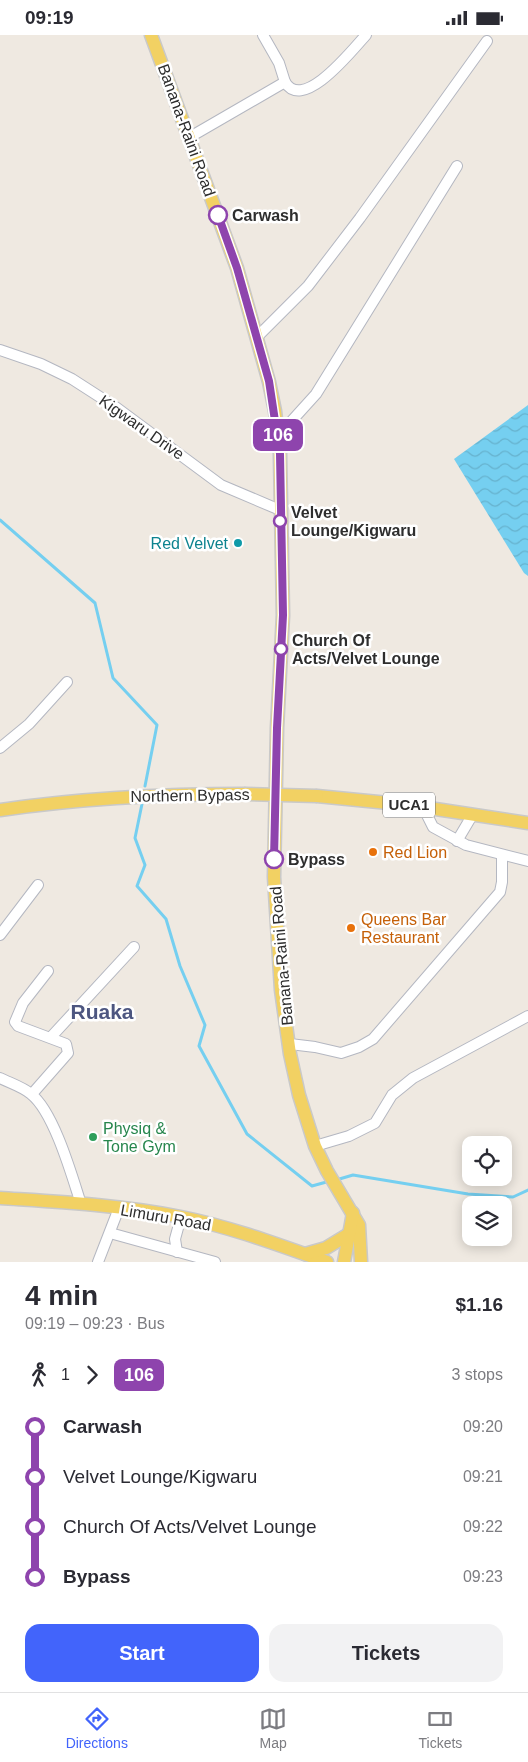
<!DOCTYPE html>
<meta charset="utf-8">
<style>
:root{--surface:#fff;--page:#f2f2f3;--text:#2b2b33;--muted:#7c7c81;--line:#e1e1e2;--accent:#4264fb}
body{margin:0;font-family:Arial,sans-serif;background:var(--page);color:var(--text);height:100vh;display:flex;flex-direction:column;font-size:19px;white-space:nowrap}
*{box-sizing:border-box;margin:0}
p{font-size:16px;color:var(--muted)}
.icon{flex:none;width:28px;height:28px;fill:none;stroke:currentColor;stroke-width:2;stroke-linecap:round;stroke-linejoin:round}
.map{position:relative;height:1227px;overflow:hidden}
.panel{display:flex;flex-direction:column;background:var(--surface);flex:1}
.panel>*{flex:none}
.badge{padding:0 10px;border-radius:8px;font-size:18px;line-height:32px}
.buttons{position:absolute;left:462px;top:1101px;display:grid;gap:10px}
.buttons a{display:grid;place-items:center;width:50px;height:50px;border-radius:10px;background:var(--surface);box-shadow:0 2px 12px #0003;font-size:25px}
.map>.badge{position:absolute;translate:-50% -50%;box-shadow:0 0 0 2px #fff}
.legs{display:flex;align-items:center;gap:8px;height:55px;padding:0 25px;font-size:16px}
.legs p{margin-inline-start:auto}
.head{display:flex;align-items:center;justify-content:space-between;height:85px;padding:0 25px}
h1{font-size:28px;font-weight:700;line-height:38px}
.action{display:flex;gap:10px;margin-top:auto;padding:10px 25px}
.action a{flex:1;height:58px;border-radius:15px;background:var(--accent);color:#fff;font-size:20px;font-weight:700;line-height:58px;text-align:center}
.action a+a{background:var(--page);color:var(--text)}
ul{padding:0 25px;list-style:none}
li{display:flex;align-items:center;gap:18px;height:50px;font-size:19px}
li i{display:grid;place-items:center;width:8px;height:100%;margin:0 6px;background:currentColor}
li i::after{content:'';width:12px;height:12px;margin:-6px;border:4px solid;border-radius:50%;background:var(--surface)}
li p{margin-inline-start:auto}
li:first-child i{background:linear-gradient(#0000 50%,currentColor 0)}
li:last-child i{background:linear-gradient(currentColor 50%,#0000 0)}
.status{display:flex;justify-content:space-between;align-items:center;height:35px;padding:0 25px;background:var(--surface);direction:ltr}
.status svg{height:14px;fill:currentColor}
.tab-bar{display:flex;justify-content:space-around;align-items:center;height:70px;border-top:1px solid var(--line);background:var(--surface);font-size:14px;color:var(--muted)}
.tab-bar a{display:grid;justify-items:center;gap:2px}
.tab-bar .active{color:var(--accent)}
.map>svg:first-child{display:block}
.water{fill:url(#water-waves)}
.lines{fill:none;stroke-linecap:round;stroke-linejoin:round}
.stream{stroke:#75cff0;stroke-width:3}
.minor-casing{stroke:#b4b7c1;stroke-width:12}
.major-casing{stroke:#c9c9c9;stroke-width:15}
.minor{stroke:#fff;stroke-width:10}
.major{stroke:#f2d163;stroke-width:12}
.major-bridge-casing{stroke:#c9c9c9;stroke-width:15;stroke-linecap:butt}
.major-bridge{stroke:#f2d163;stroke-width:12}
.line-1-casing{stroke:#fff;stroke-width:11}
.line-1{stroke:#8e44ad;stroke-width:8}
.stop-1-dot{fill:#fff;stroke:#8e44ad;stroke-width:2.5}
.culture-dot{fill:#0f9aa8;stroke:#fff;stroke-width:2}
.food-dot{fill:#e8710a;stroke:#fff;stroke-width:2}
.leisure-dot{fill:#2e9e5b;stroke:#fff;stroke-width:2}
.labels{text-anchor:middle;stroke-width:5;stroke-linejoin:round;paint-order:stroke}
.shield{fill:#fff;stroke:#6d6d6d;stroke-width:1}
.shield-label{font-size:15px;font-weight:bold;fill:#2e2e2e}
.street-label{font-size:16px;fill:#2e2e2e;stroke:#fff}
.stop-label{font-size:16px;font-weight:bold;fill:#2e2e2e;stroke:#fff;text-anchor:start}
.culture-label{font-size:16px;fill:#0d838f;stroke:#fff;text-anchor:end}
.food-label{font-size:16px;fill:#c56008;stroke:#fff;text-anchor:start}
.leisure-label{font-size:16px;fill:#27864d;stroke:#fff;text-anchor:start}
.district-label{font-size:21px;font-weight:bold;fill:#4d5680;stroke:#fff}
</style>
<div class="status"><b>09:19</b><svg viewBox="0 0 49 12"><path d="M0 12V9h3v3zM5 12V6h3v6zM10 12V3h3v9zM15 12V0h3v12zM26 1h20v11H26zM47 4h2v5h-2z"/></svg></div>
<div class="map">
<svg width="528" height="1227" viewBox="0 0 528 1227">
<defs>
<pattern id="water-waves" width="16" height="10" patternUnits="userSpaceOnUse" patternTransform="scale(1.25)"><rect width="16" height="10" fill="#75cff0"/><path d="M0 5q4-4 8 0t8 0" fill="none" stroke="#66b2ce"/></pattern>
</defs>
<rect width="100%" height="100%" fill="#efe9e1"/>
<path class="water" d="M528 370V541L524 538 454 424Z"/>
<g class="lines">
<g class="stream">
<path d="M0 485 95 568 113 643 157 690 145 751"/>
<path d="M142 769 135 803 145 830 137 851 166 884 180 931 205 990 199 1011 247 1099 312 1151 330 1146"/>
<path d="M336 1145 353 1140 468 1159 513 1162 528 1155"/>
</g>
<defs>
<g id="minor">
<path d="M263 0 279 28 285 47"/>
<path d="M190 102 285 47C303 78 353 14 366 0"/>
<path d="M257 302 308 251 360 183 487 6"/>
<path d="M0 315 41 329 72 344 117 373 221 450 280 475"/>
<path d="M278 401 316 359 457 131"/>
<path d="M0 713 29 689 67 647"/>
<path d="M423 772 433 792 466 810 528 826"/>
<path d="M457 806 473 779"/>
<path d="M0 900 38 850"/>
<path d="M51 1002 134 912"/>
<path d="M290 1009 315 1012 341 1018 359 1012 373 1004 500 857 502 847V821"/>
<path d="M0 1043C10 1048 23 1052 31 1059 54 1077 72 1141 81 1169"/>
<path d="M32 1059 68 1018 66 1009 18 991 15 987 23 968 48 936"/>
<path d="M315 1111 349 1101 375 1088 392 1060 413 1043 528 981"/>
<path d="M110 1198 215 1227"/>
<path d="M177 1217 175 1204 181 1182"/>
<path d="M98 1227 119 1173"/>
</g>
<g id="major">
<path d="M151 0 237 233 269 347 275 376 280 419 283 580 277 693 274 842 281 955 290 1019 299 1060 315 1111 327 1136 359 1190 361 1227"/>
<path d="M317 761 409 770 528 788"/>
<path d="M0 775C83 763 160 759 244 759"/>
<path d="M0 1163C60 1167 122 1170 181 1182 231 1192 279 1210 327 1227"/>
<path d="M305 1219 326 1213 349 1199"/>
<path d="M344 1227 353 1178"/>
</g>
</defs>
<use href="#minor" class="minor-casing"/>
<use href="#major" class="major-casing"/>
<use href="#minor" class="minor"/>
<use href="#major" class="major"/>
<defs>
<path id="major-bridge" d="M244 759 317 761"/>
</defs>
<use href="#major-bridge" class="major-bridge-casing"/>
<use href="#major-bridge" class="major-bridge"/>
</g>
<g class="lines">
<defs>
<path id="line-1" d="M218 180 237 233 269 346 280 419 283 580 277 693 274 824"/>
</defs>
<use href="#line-1" class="line-1-casing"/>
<use href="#line-1" class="line-1"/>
</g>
<g class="stop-1-dot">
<circle cx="218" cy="180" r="9"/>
<circle cx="280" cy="486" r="6"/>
<circle cx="281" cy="614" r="6"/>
<circle cx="274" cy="824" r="9"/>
</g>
<circle class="culture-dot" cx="238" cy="508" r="5"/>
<g class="food-dot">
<circle cx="373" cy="817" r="5"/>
<circle cx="351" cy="893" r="5"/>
</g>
<circle class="leisure-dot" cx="93" cy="1102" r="5"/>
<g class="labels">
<rect class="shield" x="383" y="757.5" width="52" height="25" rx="4"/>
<g class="shield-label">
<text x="409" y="775">UCA1</text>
</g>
<g class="street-label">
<text transform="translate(187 95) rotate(70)" y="6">Banana-Raini Road</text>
<text transform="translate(142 392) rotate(35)" y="6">Kigwaru Drive</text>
<text transform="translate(190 760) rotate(-1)" y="6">Northern Bypass</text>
<text transform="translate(281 921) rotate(-95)" y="6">Banana-Raini Road</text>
<text transform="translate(166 1182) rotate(10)" y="6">Limuru Road</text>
</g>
<g class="stop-label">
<text x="232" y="186">Carwash</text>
<text x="291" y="483">Velvet<tspan x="291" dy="18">Lounge/Kigwaru</tspan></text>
<text x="292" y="611">Church Of<tspan x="292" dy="18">Acts/Velvet Lounge</tspan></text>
<text x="288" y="830">Bypass</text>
</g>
<g class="culture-label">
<text x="228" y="514">Red Velvet</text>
</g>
<g class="food-label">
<text x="383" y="823">Red Lion</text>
<text x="361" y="890">Queens Bar<tspan x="361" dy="18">Restaurant</tspan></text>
</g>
<g class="leisure-label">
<text x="103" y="1099">Physiq &amp;<tspan x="103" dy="18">Tone Gym</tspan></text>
</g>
<g class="district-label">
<text x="102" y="984">Ruaka</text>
</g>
</g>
</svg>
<div class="buttons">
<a><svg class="icon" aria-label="locate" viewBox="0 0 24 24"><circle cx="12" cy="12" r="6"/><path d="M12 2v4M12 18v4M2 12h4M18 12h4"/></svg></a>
<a><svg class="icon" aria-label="layers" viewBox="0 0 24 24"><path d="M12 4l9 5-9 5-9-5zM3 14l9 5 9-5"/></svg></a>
</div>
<b class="badge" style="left:278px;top:400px;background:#8e44ad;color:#fff">106</b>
</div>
<section class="panel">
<div class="head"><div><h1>4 min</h1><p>09:19 – 09:23 · Bus</p></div><b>$1.16</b></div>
<div class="legs"><svg class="icon" aria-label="walk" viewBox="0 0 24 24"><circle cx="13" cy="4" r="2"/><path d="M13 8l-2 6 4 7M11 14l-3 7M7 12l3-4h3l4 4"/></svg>1<svg class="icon" aria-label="forward" viewBox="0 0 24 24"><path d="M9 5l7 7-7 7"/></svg><b class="badge" style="background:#8e44ad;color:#fff">106</b><p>3 stops</p></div>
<ul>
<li><i style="color:#8e44ad"></i><b>Carwash</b><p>09:20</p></li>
<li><i style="color:#8e44ad"></i><span>Velvet Lounge/Kigwaru</span><p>09:21</p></li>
<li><i style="color:#8e44ad"></i><span>Church Of Acts/Velvet Lounge</span><p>09:22</p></li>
<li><i style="color:#8e44ad"></i><b>Bypass</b><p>09:23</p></li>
</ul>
<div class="action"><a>Start</a><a>Tickets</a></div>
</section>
<nav class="tab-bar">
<a class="active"><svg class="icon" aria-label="directions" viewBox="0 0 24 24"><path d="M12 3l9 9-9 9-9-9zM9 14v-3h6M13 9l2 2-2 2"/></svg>Directions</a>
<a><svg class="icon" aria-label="map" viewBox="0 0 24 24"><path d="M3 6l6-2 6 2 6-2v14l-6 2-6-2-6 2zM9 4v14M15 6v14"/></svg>Map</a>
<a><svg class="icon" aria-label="tickets" viewBox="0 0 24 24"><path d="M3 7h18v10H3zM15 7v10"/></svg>Tickets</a>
</nav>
